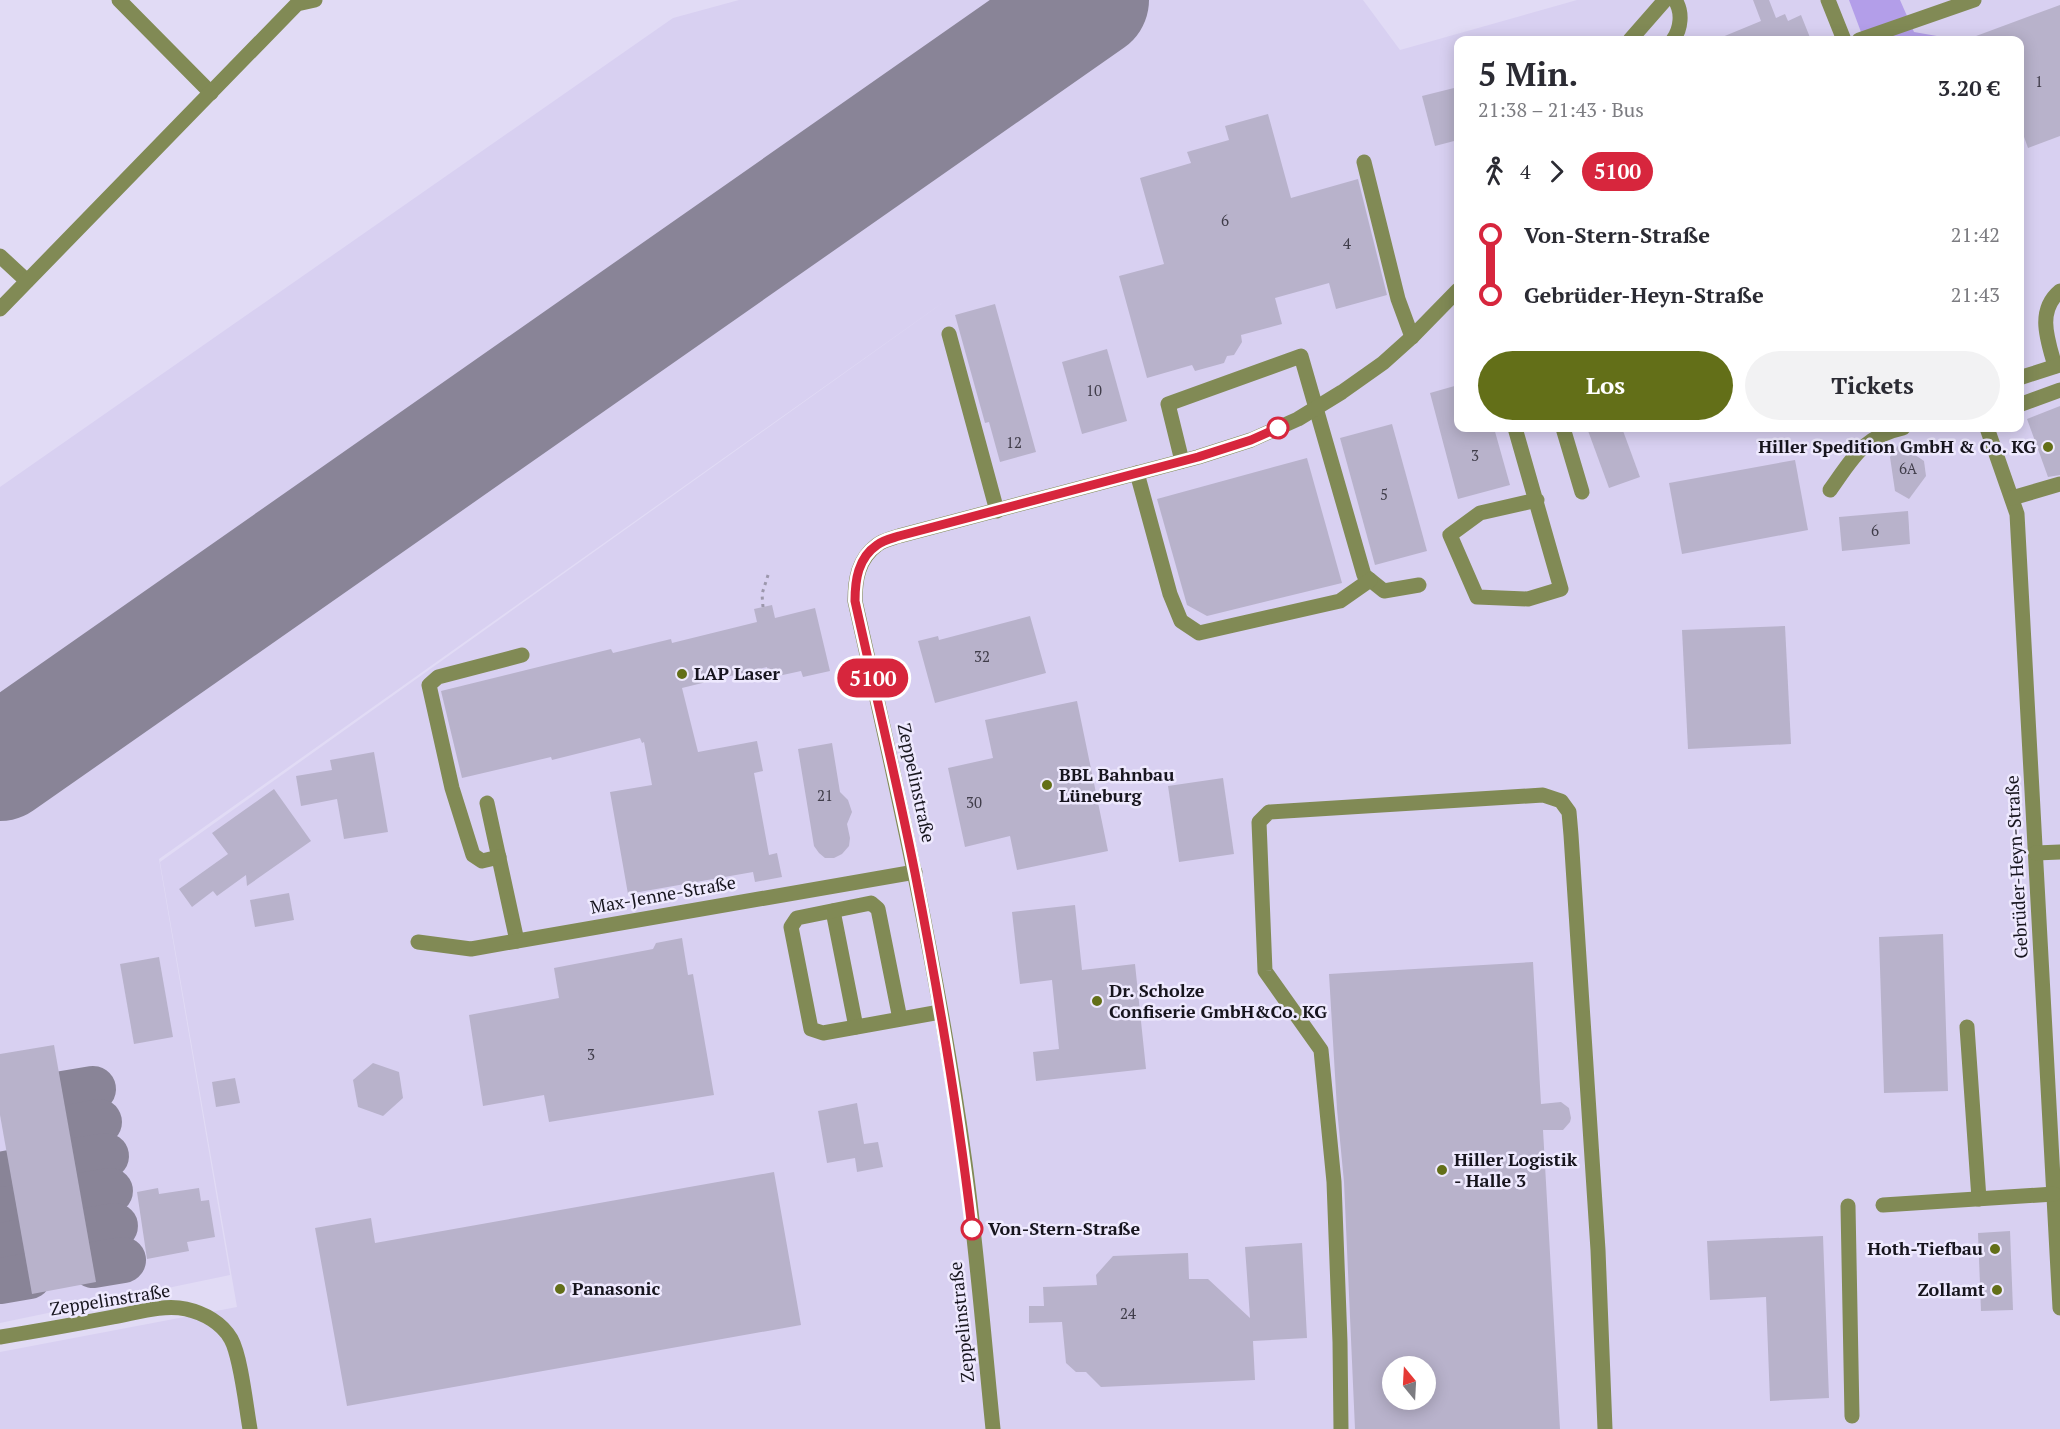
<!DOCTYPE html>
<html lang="de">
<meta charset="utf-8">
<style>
:root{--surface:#fff;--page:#f2f2f3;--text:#2b2b33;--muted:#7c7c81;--accent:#636f18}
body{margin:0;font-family:"PT Serif",serif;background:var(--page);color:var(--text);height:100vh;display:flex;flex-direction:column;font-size:22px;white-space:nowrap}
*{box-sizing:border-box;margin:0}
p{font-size:20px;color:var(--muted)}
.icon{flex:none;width:33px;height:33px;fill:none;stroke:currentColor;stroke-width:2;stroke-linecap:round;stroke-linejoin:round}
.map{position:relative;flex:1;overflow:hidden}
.panel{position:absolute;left:1454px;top:36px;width:570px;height:396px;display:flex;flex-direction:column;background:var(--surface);border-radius:12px;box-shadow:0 3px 15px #0003}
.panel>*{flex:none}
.badge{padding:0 12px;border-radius:20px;font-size:21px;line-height:39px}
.needle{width:39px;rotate:342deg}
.controls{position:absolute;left:1382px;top:1356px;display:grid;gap:12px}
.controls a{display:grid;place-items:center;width:54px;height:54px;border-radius:50%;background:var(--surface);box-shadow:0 3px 15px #0003;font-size:30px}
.map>.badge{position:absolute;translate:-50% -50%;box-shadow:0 0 0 3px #fff}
.legs{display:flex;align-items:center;gap:9px;height:66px;padding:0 24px;font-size:20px}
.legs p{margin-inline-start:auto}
.overview{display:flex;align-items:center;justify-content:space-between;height:102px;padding:0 24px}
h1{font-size:33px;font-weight:700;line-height:45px}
.cta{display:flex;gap:12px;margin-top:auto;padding:12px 24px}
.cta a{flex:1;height:69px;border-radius:36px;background:var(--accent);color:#fff;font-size:24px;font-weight:700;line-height:69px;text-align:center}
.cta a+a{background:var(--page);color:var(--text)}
ul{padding:0 24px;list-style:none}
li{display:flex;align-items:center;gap:21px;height:60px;font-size:22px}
li i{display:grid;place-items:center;width:9px;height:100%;margin:0 8px;background:currentColor}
li i::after{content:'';width:15px;height:15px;margin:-8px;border:4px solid;border-radius:50%;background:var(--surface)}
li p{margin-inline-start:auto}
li:first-child i{background:linear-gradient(#0000 50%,currentColor 0)}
li:last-child i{background:linear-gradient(currentColor 50%,#0000 0)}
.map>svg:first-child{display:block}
.built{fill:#d8d0f1;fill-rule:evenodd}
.forest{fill:#b39ee9}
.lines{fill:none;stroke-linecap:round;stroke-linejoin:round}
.taxiway{stroke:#898497;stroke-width:46}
.runway{stroke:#898497;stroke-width:116}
.building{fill:#b8b2cb;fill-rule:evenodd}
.path{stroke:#9c97ac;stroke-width:3;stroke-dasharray:3 4.5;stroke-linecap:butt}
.minor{stroke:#818a55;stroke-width:15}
.line-1-casing{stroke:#fff;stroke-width:14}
.line-1{stroke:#d7263d;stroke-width:9}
.stop-1-dot{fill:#fff;stroke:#d7263d;stroke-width:3}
.poi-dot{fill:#636f18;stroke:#eee9fe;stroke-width:2}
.labels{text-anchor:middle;stroke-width:5;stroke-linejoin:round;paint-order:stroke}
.number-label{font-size:15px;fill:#3f3c49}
.poi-label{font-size:18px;font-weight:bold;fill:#17151e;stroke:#eee9fe;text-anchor:start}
.street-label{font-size:18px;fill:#17151e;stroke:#eee9fe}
.stop-label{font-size:18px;font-weight:bold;fill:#17151e;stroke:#eee9fe;text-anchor:start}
</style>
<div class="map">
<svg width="2060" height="1429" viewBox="0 0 2060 1429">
<rect width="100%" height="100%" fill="#e1dbf5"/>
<path class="built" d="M739 0H1363L1400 50 1577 0H2060V1429H0V1352L237 1307 160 862 955 294 159 859 230 1275 0 1323V487L673 18ZM1458 40H2019V428H1458ZM1392 1366H1425V1400H1392Z"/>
<path class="forest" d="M1849 0H1900L1914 32 1954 39V40H1864Z"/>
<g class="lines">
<g class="taxiway">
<path d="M63 1094 93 1089"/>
<path d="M69 1128 99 1122"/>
<path d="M74 1161 106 1156"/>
<path d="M0 1175 10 1173"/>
<path d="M81 1196 110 1191"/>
<path d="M0 1210 17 1208"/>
<path d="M87 1231 115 1226"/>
<path d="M0 1246 23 1242"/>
<path d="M93 1265 123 1260"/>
<path d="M0 1281 29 1276"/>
</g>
<path class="runway" d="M0 763 1091 0"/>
</g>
<g class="building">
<path d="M1753 0H1769L1776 18 1785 14 1788 21 1801 15 1811 40H1715L1761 21Z"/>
<path d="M2060 5V136L2028 148 2019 123V40L1968 39Z"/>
<path d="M1458 87V140L1435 146 1422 96Z"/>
<path d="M1268 114 1291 198 1358 179 1387 295 1336 309 1329 283 1275 298 1282 324 1241 335 1242 342 1234 355 1227 356 1224 363 1195 371 1192 365 1147 378 1119 276 1164 264 1140 178 1191 163 1187 152 1229 140 1225 126Z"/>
<path d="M995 304 1036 452 1000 462 989 422 985 423 955 315Z"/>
<path d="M1107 349 1127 421 1082 434 1062 362Z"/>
<path d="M1458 385V428H1494L1510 485 1458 499 1430 393Z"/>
<path d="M2060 406V475L2048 477 2027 419Z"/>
<path d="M1392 424 1427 551 1375 565 1340 438Z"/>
<path d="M1587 428H1622L1640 477 1609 488Z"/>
<path d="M1899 444 1924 461 1926 476 1909 499 1895 491 1890 457Z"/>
<path d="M1307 458 1342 583 1207 616 1187 605 1157 499Z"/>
<path d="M1795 460 1808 530 1682 554 1669 483Z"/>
<path d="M1908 511 1910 544 1842 551 1839 517Z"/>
<path d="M772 605 775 618 815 608 830 671 803 677 801 671 769 678 767 667 682 688 698 752 757 741 763 771 754 773 769 855 777 853 782 877 755 882 753 872 628 894 610 792 652 785 644 742 642 743 640 738 552 760 551 757 462 778 441 691 611 649 613 653 671 639 672 643 757 622 754 609Z"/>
<path d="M1030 616 1046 673 935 703 918 641 938 636 939 640Z"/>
<path d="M1785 626 1791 744 1688 749 1682 630Z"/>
<path d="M1077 701 1108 851 1017 870 1010 836 965 847 948 768 993 758 985 720Z"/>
<path d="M832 743 840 792 848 800 852 812 847 824 850 838 849 846 842 854 834 858H825L819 853 814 846 798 749Z"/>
<path d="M374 752 388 832 344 839 337 799 301 806 296 776 332 770 330 760Z"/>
<path d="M1223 778 1234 854 1179 862 1168 786Z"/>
<path d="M274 789 311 841 247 886 246 875 217 896 213 891 192 907 179 889 228 854 212 833Z"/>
<path d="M289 893 294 920 255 927 250 900Z"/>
<path d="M1075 905 1082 970 1135 964 1146 1069 1036 1081 1033 1052 1059 1049 1052 980 1020 984 1012 912Z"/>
<path d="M1943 934 1948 1091 1884 1093 1879 937Z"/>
<path d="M682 938 688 975 693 974 714 1095 549 1122 544 1095 483 1106 469 1015 559 998 554 968 653 949 656 943Z"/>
<path d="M159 957 173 1037 134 1044 120 964Z"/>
<path d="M1533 962 1541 1104 1561 1102 1569 1108 1571 1118 1570 1122 1563 1130H1543L1560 1429H1355L1344 1182 1337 1109 1329 974ZM1392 1366H1425V1400H1392Z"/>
<path d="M54 1045 96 1282 32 1294 0 1115V1054Z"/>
<path d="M373 1063 399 1072 403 1098 383 1116 358 1107 353 1080Z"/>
<path d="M235 1078 240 1103 216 1107 212 1082Z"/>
<path d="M857 1103 864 1144 878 1142 883 1167 857 1172 855 1158 827 1163 818 1111Z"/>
<path d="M774 1172 801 1325 347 1406 315 1228 371 1218 375 1243Z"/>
<path d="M158 1188 159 1194 199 1188 201 1201 209 1200 215 1237 187 1242 189 1251 147 1259 137 1192Z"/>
<path d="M2010 1231 2013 1310 1981 1311 1978 1233Z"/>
<path d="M1823 1236 1829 1398 1770 1401 1766 1297 1710 1300 1707 1241Z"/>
<path d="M1302 1243 1307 1338 1253 1341 1255 1380 1101 1387 1086 1372H1076L1066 1363 1062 1322 1029 1323V1306H1044L1043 1287 1097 1285 1096 1275 1113 1256 1188 1253 1189 1279H1208L1250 1318 1245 1247Z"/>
</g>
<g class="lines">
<path class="path" d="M763 607 762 594 769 572"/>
<g class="minor">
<path d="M119 0 211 93"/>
<path d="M1828 0 1844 40"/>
<path d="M1630 40 1665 0"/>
<path d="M1673 40C1681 29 1683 12 1675 0"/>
<path d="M1859 40 1974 0"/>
<path d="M1364 162 1398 299 1412 337"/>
<path d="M0 256 27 281"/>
<path d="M0 309 297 4 315 0"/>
<path d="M949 334 997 511"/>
<path d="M2055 366C2048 341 2036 311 2060 291"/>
<path d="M2019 378 2060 365"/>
<path d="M2019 405 2060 390"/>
<path d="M1515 428 1561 589 1528 599 1477 597 1450 535 1480 513 1537 500"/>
<path d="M1563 428 1582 492"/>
<path d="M1987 428 2017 514 2060 1308"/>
<path d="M1182 461 1168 404 1301 356 1364 575 1384 591 1419 585"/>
<path d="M1137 473 1170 594 1181 621 1199 633 1340 601 1370 580"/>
<path d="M1830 490C1853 458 1862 437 1903 428"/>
<path d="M2012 498 2060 484"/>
<path d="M487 803 517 941"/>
<path d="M2036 853 2060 852"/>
<path d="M499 857 482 861 473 855 452 788 429 685 438 677 522 655"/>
<path d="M833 911 856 1027"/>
<path d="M418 942 471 949 915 872"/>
<path d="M900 1019 878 909 871 903 797 918 791 927 811 1029 823 1033 940 1012"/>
<path d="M1967 1027 1979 1199"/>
<path d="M1883 1205 2054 1194"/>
<path d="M1848 1206 1852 1416"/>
<path d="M0 1337C38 1331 76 1324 113 1317 136 1313 163 1304 186 1309 204 1313 222 1323 231 1339 241 1357 246 1407 250 1429"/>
<path d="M993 1429C984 1340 977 1251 965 1163 939 974 897 787 855 601 855 580 858 559 877 545 883 540 893 538 899 536L1198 457 1251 440 1298 419 1342 392 1383 363 1412 337 1458 290"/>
<path d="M1341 1429 1340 1342 1334 1182 1321 1050 1265 971 1259 822 1269 812 1543 795 1561 801 1569 812 1571 835 1598 1250 1605 1429"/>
</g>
</g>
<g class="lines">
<defs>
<path id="line-1" d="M972 1229C958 1109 938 991 915 873 897 782 875 692 855 601 855 580 858 558 877 545 883 540 893 538 899 536L1198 457 1251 440 1278 428"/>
</defs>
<use href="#line-1" class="line-1-casing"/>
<use href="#line-1" class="line-1"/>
</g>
<g class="stop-1-dot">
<circle cx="1278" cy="428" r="10"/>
<circle cx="972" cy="1229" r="10"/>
</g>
<g class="poi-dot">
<circle cx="2048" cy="447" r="6"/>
<circle cx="682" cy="674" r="6"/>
<circle cx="1047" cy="785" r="6"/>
<circle cx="1097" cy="1001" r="6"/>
<circle cx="1442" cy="1170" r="6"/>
<circle cx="1995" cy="1249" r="6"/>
<circle cx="560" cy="1289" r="6"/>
<circle cx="1997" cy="1290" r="6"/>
</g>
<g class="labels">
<g class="number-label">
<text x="2039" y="87">1</text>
<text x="1225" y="226">6</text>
<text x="1347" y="249">4</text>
<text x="1094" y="396">10</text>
<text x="1014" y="448">12</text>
<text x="1475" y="461">3</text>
<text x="1908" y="474">6A</text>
<text x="1384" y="500">5</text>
<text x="1875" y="536">6</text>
<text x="982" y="662">32</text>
<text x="825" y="801">21</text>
<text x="974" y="808">30</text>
<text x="591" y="1060">3</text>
<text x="1128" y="1319">24</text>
</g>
<g class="poi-label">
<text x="2036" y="453" text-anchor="end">Hiller Spedition GmbH &amp; Co. KG</text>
<text x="694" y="680">LAP Laser</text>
<text x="1059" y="781">BBL Bahnbau<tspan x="1059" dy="21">Lüneburg</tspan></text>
<text x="1109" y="997">Dr. Scholze<tspan x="1109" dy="21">Confiserie GmbH&amp;Co. KG</tspan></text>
<text x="1454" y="1166">Hiller Logistik<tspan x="1454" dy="21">- Halle 3</tspan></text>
<text x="1983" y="1255" text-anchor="end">Hoth-Tiefbau</text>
<text x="572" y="1295">Panasonic</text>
<text x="1985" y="1296" text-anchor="end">Zollamt</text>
</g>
<g class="street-label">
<text transform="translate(916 783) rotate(78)" y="6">Zeppelinstraße</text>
<text transform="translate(2017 867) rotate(-93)" y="6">Gebrüder-Heyn-Straße</text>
<text transform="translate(663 895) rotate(-10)" y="6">Max-Jenne-Straße</text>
<text transform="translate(110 1300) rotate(-9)" y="6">Zeppelinstraße</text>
<text transform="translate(962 1322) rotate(-96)" y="6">Zeppelinstraße</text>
</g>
<g class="stop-label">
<text x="988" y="1235">Von-Stern-Straße</text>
</g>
</g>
</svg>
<div class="controls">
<a><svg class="needle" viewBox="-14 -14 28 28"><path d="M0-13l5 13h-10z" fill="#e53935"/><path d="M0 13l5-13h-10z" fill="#7c7c81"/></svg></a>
</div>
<b class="badge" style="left:873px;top:678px;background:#d7263d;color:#fff">5100</b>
<section class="panel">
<div class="overview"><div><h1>5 Min.</h1><p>21:38 – 21:43 · Bus</p></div><b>3.20 €</b></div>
<div class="legs"><svg class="icon" aria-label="walk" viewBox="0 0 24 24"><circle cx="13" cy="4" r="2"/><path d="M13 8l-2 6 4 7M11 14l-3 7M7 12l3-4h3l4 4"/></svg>4<svg class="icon" aria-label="forward" viewBox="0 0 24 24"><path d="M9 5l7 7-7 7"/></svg><b class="badge" style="background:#d7263d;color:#fff">5100</b></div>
<ul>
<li><i style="color:#d7263d"></i><b>Von-Stern-Straße</b><p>21:42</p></li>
<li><i style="color:#d7263d"></i><b>Gebrüder-Heyn-Straße</b><p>21:43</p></li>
</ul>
<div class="cta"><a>Los</a><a>Tickets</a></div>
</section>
</div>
